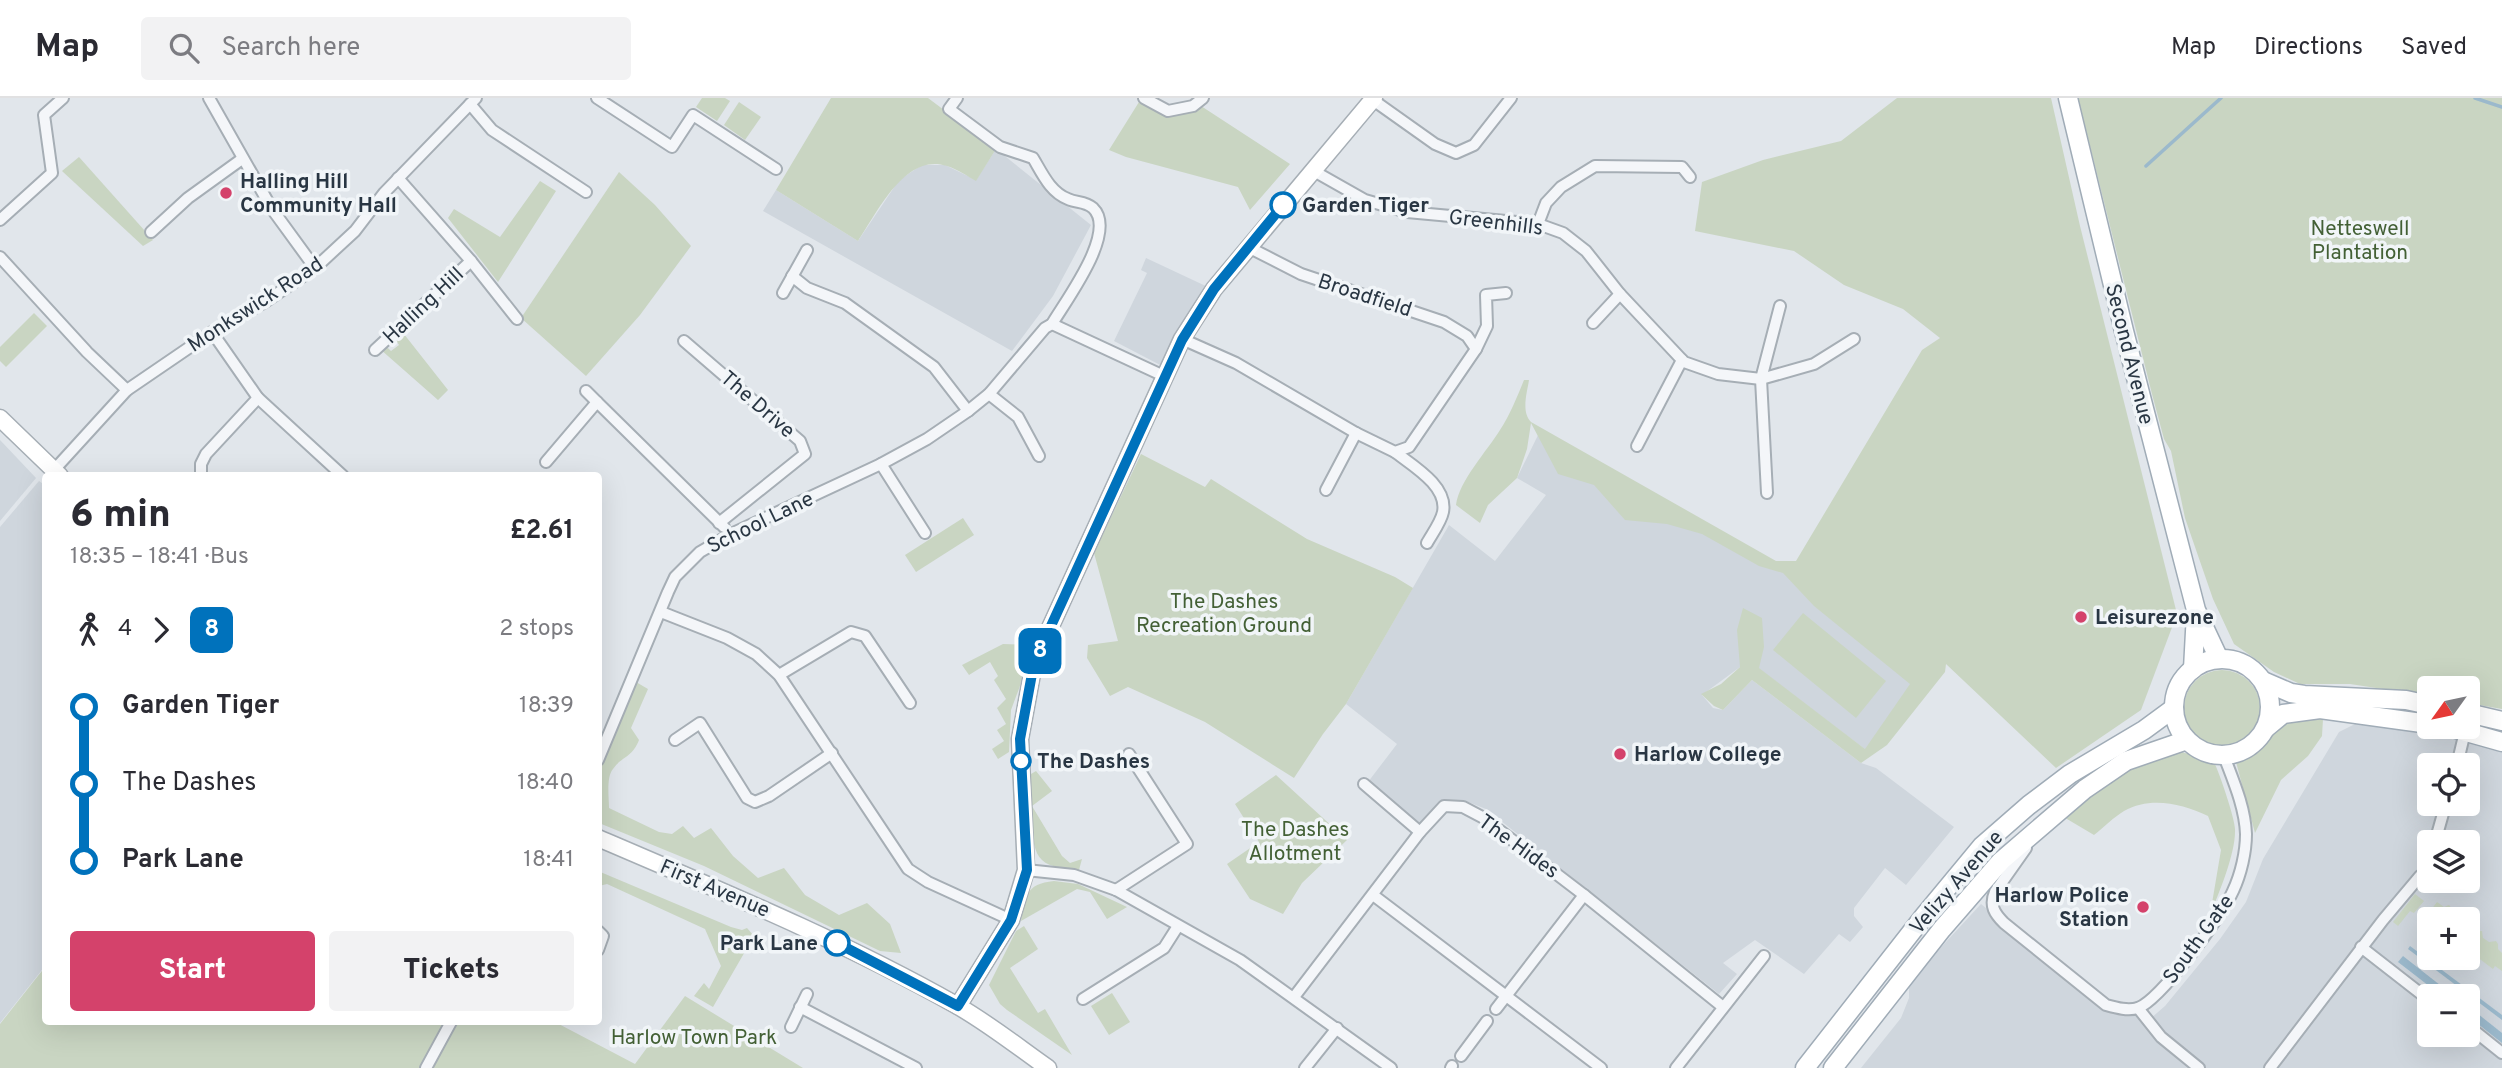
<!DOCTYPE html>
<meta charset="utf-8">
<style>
:root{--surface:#fff;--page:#f2f2f3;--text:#2b2b33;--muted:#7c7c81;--line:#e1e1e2;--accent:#d4426b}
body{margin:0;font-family:Overpass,sans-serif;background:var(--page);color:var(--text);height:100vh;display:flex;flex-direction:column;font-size:26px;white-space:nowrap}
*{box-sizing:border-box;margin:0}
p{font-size:23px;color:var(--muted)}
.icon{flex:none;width:38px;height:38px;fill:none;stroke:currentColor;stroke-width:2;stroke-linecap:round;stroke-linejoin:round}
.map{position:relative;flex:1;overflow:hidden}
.drawer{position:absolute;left:42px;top:374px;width:560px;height:553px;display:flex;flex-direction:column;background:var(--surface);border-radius:7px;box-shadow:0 7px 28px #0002}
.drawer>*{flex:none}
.badge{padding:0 14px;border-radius:10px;font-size:24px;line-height:46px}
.needle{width:46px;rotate:237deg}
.buttons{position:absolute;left:2417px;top:578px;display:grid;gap:14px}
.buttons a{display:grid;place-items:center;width:63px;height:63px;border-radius:7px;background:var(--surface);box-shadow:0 7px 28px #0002;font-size:35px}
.map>.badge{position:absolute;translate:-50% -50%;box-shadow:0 0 0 4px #fff}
.legs{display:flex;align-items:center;gap:10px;height:77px;padding:0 28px;font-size:23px}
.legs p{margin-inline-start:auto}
.head{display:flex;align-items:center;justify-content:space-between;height:119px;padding:0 28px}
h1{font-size:38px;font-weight:800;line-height:52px}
.button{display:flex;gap:14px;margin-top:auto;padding:14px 28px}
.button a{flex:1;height:80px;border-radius:7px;background:var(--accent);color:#fff;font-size:28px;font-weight:800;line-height:80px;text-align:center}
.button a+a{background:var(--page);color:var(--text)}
ul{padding:0 28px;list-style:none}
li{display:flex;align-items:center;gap:24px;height:77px;font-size:26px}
li i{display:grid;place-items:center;width:10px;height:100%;margin:0 9px;background:currentColor}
li i::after{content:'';width:18px;height:18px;margin:-9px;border:5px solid;border-radius:50%;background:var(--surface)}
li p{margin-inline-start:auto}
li:first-child i{background:linear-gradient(#0000 50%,currentColor 0)}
li:last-child i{background:linear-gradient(currentColor 50%,#0000 0)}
header{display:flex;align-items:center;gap:42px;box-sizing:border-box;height:98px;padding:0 35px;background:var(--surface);border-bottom:2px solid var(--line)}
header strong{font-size:33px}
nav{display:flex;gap:38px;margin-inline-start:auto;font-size:24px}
.search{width:490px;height:63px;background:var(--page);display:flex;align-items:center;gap:18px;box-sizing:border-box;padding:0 24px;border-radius:7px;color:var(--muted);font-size:26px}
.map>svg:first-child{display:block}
.built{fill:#cfd6dd;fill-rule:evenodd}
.green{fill:#c9d5c2}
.water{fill:#9bb9cc}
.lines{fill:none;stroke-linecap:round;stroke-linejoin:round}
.stream{stroke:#9bb9cc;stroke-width:3.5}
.street-casing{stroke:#a6aeb5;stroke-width:14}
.secondary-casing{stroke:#a6aeb5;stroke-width:19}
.primary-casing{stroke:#a0acb7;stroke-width:21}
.street{stroke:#f4f6f9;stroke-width:10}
.secondary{stroke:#fff;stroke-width:16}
.primary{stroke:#fff;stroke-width:18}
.line-1-casing{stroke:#fff;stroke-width:16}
.line-1{stroke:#0072bc;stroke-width:10}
.poi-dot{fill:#d4426b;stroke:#f1f5f8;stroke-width:2.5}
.stop-1-dot{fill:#fff;stroke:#0072bc;stroke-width:3.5}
.labels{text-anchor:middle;stroke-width:7;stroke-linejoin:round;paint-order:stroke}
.poi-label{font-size:21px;font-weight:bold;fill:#293643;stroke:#f1f5f8;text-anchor:start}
.stop-label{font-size:21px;font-weight:bold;fill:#293643;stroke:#f1f5f8;text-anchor:start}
.street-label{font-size:21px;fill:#293643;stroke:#f1f5f8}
.park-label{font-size:21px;fill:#436035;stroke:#f1f5f8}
</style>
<header>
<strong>Map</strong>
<div class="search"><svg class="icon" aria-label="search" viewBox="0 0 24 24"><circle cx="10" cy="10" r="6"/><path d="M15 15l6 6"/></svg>Search here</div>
<nav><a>Map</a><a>Directions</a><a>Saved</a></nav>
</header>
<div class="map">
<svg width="2502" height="970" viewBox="0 0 2502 970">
<rect width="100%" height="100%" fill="#e1e6eb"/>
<g class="built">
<path d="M996 51 1091 127 1053 198 1012 253 763 113 776 92 858 143 899 82 922 67H945L976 82Z"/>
<path d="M1146 160 1210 190 1166 270 1114 243 1147 175 1141 172Z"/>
<path d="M1540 333 1790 473 1921 578 1866 652 1758 570 1740 569 1702 597 1713 610 1723 612 1752 582 1861 665 1876 670 1954 729 1906 787 1885 770 1854 810V818L1863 829 1850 844 1839 836 1804 876 1755 842 1723 865 1737 876 1719 896 1486 711 1463 702H1442L1420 728 1368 684 1397 646 1346 606 1449 427 1495 463 1546 397 1517 380Z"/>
<path d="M0 342 36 380 0 423Z"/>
<path d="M39 383 46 388 45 868 0 925V429Z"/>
<path d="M2363 622 2502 652V970H1861L1901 920 1909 900V884L1981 806 2088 893 2123 912 2138 910 2150 921 2165 908 2220 841 2246 804 2263 761 2339 634ZM2429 667H2468V705H2429ZM2429 744H2468V782H2429ZM2429 821H2468V859H2429ZM2429 898H2468V936H2429Z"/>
</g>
<g class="green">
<path d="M702 0H725L730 3 717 23 696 9Z"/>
<path d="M831 0H928L996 51 976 83C967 78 957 71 947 68 905 54 877 115 858 143L776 92Z"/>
<path d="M1897 0H2051L2080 128 2177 516 2141 612 2056 670 1946 566 1945 574 1887 647 1861 665 1752 582 1723 612 1714 608 1701 596 1721 586 1740 569 1737 532 1743 510 1762 520 1764 549 1759 570 1865 651 1910 586 1814 508 1783 475 1759 468 1702 436 1667 426 1625 422 1594 387 1558 376 1531 325 1527 351 1517 380 1488 407 1480 425 1456 407C1459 383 1487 353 1500 332 1510 317 1517 299 1524 282H1529C1527 295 1521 314 1531 324L1776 463H1796L1922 252 1940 240 1903 211 1844 187 1794 153 1695 133 1702 84 1763 62 1841 43Z"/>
<path d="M2078 0H2502V611L2468 605V590H2429V598L2350 586H2300L2274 574 2234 546 2213 501 2185 420 2171 353 2164 341 2152 296Z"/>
<path d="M739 4 761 19 745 42 724 27Z"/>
<path d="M1139 4C1160 17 1180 22 1201 8L1290 66 1250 112 1238 89 1126 59 1109 52Z"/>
<path d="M79 59 153 142 143 148 62 73Z"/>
<path d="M619 74 655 107 691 148 640 217 586 278 521 220Z"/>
<path d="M540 83 556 93 498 184 448 120 454 111 500 139Z"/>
<path d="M34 215 47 228 6 269 0 263V249Z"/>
<path d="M400 231 448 292 438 302 380 251 384 246 391 253 399 247 393 238Z"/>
<path d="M1141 356 1205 389 1211 381 1307 441 1395 479 1413 490 1346 606 1323 636 1294 680 1205 624 1128 589 1110 598 1087 560 1088 547 1118 543 1094 455Z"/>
<path d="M963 420 974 437 916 474 905 457Z"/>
<path d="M1803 515 1886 583 1856 620 1773 552Z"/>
<path d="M1003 546 1028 547 1020 588 1011 612 1009 654 998 661 992 651 1004 643 997 632 1006 626 997 610 1006 601 994 582 998 578 990 564 969 577 962 567Z"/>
<circle cx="2222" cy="610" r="38"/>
<path d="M636 584 648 591 631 630 639 642C632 660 622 658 613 671 606 679 609 700 609 710L659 734 672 736 683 728 694 740 711 730 733 758 758 780 784 770 805 797 839 817 867 805 890 826 901 855 880 853 704 768 599 725V672Z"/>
<path d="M2297 617 2323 621 2322 638 2308 658 2281 682 2255 735 2236 664 2257 653 2275 631Z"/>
<path d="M2177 653 2213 662C2219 673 2235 721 2235 731 2236 755 2219 795 2210 817L2221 752 2208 718C2182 706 2151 698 2124 713 2114 719 2104 729 2094 737L2067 721 2061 714C2097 689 2133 662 2177 653Z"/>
<path d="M1036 673 1052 693 1032 708 1062 758 1070 765 1082 761 1079 772C1067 770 1050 770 1042 762 1027 749 1032 696 1031 676Z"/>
<path d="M1276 677 1347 742 1302 785 1283 816 1250 801 1227 766 1259 744 1235 706Z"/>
<path d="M598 773 731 829 742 832 747 830 754 838 713 909 694 898 704 885 709 891 721 868 705 831 607 786 599 788Z"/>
<path d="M1054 783 1078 786 1127 809 1107 821 1090 794 1077 791 1021 823C1026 798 1025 786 1054 783Z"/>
<path d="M2415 796 2424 803 2414 815 2410 813 2398 828 2393 824Z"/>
<path d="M2437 804 2444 809 2449 807 2453 812 2451 816 2458 821H2429V824L2424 821Z"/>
<path d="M2468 823V828L2474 833H2482L2483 840 2489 844 2496 843 2498 846V851L2502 855V873L2495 868 2493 871 2473 856 2475 852 2468 846Z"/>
<path d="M1024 828 1038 851 1010 870 1038 915 1045 911 1072 957 1007 912 1000 906 989 887 1016 833Z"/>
<path d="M45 869 46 924H555L635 966 685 898 803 970H0V926Z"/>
<path d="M1112 895 1130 924 1109 937 1091 908Z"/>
</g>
<g class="water">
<path d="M2410 848 2502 917V922L2408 851Z"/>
<path d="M2403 858 2454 898H2442L2398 864Z"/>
<path d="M2468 908 2502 935V945L2468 918Z"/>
</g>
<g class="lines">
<g class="stream">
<path d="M2475 0 2502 9"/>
<path d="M2146 68 2221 0"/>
</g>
<defs>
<g id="street">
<path d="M209 0 272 111 315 170"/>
<path d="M597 0 672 49 693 17 776 71"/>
<path d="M1144 0 1168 13 1193 8 1203 0"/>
<path d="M1373 2 1435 46 1456 55 1474 47 1511 0"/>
<path d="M470 6 492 32 586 94"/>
<path d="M1312 72 1365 102 1407 114 1538 126 1563 135 1586 153 1620 196 1684 264 1718 276 1761 281 1814 266 1854 241"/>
<path d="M398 80 471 163 517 221"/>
<path d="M0 122 52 75 44 17 63 0"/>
<path d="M1538 126 1546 105 1561 89 1595 68 1682 69 1690 79"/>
<path d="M151 134 188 100 242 61"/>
<path d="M0 159 87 254 127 292"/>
<path d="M792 178 807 190 845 205 934 269 968 313"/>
<path d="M783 195 807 152"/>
<path d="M1593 225 1620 196"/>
<path d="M1052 226 1166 279"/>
<path d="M212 234 258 300 343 378"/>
<path d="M1182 241 1236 265 1356 335 1395 354 1409 349 1476 251 1467 238 1444 224 1301 176 1248 149"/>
<path d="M684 243 800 343 805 356 719 425"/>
<path d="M1476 251 1487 228 1486 197 1506 195"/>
<path d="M375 252 471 163"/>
<path d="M586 293 597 304"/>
<path d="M989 296 1018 319 1039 358"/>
<path d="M1637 348 1682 262"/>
<path d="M1395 354C1413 368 1448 388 1443 414 1441 424 1432 436 1427 445"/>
<path d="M546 364 597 304 724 429"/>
<path d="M881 366 925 435"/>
<path d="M54 372 127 292 212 234 265 204 315 170 355 133 384 95 476 0"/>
<path d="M201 378V366L206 356 258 300"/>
<path d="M1326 392 1356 335"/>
<path d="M1767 395 1761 281 1780 208"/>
<path d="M661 514 727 540 756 556 779 577 908 771 928 784 1011 822"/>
<path d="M779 577 851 534 865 538 910 605"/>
<path d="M675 642 700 625 747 700 755 704 769 698 832 655"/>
<path d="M598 662 668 494 675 479 700 454 731 436 881 366 927 341 968 313 989 296 1045 230 1052 226C1066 202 1118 134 1093 110 1085 103 1076 105 1068 101 1050 94 1042 75 1033 60L1000 49 949 11 957 0"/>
<path d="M2457 667 2463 642"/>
<path d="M1364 686 1420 734"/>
<path d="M2435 744 2446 705"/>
<path d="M2026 750 1995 794C1989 808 1995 816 2004 825L2106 907C2117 910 2128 913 2138 910 2161 901 2222 818 2233 793 2241 776 2246 754 2246 736 2245 709 2233 682 2224 658"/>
<path d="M1026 772 1074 777 1116 792 1240 862 1391 970"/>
<path d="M1116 792 1187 746 1129 656"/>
<path d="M1373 797 1601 970"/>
<path d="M598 833 603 838 598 852"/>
<path d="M2361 849 2429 902"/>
<path d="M1294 899 1420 734 1444 708 1463 709 1482 719 1584 797 1723 909"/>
<path d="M1083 901 1164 850 1178 828"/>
<path d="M800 909 916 970"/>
<path d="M2138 910 2161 939 2199 970"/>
<path d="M1496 911 1584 797"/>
<path d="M791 929 807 896"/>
<path d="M2468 932 2470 934 2472 931 2502 955"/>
<path d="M1461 958 1487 923"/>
<path d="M426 970 451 924"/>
<path d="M1305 970 1337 930"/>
<path d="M1451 970 1452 968"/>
<path d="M1676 970 1764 858"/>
<path d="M2270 970 2383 822 2420 778 2428 776 2429 768"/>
</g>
<g id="secondary">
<path d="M0 320 60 378"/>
<path d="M598 740C719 792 841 842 956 907 988 925 1018 949 1048 970"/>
<path d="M958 908 1011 822 1026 772 1020 641 1034 565 1182 241 1214 191 1374 0"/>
</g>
<g id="primary">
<path d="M2068 0 2124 233 2196 512 2219 561"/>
<circle cx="2222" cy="609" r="48"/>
<path d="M2193 571 2196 515"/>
<path d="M2263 583 2291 595 2304 597 2406 602 2429 607"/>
<path d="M2468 615 2502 623"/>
<path d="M2445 628 2502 644"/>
<path d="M2266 630 2283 616 2320 611 2429 626"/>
<path d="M1805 970 1924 818 1982 748 2029 707 2070 676 2144 632 2174 610"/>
<path d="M1833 970 1942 831 2001 763 2085 691 2126 663 2187 642"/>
</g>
</defs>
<use href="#street" class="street-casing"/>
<use href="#secondary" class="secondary-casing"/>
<use href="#primary" class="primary-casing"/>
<use href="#street" class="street"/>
<use href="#secondary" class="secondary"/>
<use href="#primary" class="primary"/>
</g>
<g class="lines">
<defs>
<path id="line-1" d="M837 845 958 908 1011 822 1027 772 1020 641 1034 565 1182 242 1214 191 1283 107"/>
</defs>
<use href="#line-1" class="line-1-casing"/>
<use href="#line-1" class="line-1"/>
</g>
<g class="poi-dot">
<circle cx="226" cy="95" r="7"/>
<circle cx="2081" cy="519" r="7"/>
<circle cx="1620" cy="656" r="7"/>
<circle cx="2143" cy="809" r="7"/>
</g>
<g class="stop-1-dot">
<circle cx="1283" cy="107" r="12"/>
<circle cx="1021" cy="663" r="9"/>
<circle cx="837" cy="845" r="12"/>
</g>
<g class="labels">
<g class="poi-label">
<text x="240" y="90">Halling Hill<tspan x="240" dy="24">Community Hall</tspan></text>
<text x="2095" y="526">Leisurezone</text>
<text x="1634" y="663">Harlow College</text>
<text x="2129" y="804" text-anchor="end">Harlow Police<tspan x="2129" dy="24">Station</tspan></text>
</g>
<g class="stop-label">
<text x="1302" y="114">Garden Tiger</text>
<text x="1037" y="670">The Dashes</text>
<text x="818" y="852" text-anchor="end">Park Lane</text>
</g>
<g class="street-label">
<text transform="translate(1496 124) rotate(7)" y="7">Greenhills</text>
<text transform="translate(1365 197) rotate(18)" y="7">Broadfield</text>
<text transform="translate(255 206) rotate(-33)" y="7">Monkswick Road</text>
<text transform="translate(423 207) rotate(-43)" y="7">Halling Hill</text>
<text transform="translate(2130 256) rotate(76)" y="7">Second Avenue</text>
<text transform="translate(758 306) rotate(41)" y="7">The Drive</text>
<text transform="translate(760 424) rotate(-26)" y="7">School Lane</text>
<text transform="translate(1519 748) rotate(36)" y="7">The Hides</text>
<text transform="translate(1956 784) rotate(-49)" y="7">Velizy Avenue</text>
<text transform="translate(715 790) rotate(23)" y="7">First Avenue</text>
<text transform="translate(2198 841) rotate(-54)" y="7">South Gate</text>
</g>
<g class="park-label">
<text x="2360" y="137">Netteswell<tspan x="2360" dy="24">Plantation</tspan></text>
<text x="1224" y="510">The Dashes<tspan x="1224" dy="24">Recreation Ground</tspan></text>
<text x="1295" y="738">The Dashes<tspan x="1295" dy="24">Allotment</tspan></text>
<text x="694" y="946">Harlow Town Park</text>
</g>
</g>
</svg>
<div class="buttons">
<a><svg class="needle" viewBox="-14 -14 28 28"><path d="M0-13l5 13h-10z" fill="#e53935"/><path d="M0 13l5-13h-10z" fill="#7c7c81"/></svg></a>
<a><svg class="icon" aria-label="locate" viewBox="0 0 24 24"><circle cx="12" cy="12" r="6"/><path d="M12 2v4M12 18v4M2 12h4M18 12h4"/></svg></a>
<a><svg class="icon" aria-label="layers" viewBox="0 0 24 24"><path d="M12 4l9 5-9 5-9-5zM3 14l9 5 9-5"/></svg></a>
<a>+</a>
<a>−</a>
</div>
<b class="badge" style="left:1040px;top:553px;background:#0072bc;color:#fff">8</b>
<section class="drawer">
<div class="head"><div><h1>6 min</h1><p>18:35 – 18:41 · Bus</p></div><b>£2.61</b></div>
<div class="legs"><svg class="icon" aria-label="walk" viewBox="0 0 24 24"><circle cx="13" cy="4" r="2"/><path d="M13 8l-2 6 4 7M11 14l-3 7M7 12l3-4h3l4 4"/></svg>4<svg class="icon" aria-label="forward" viewBox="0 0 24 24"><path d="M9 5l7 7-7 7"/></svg><b class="badge" style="background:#0072bc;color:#fff">8</b><p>2 stops</p></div>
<ul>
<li><i style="color:#0072bc"></i><b>Garden Tiger</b><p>18:39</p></li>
<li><i style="color:#0072bc"></i><span>The Dashes</span><p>18:40</p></li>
<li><i style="color:#0072bc"></i><b>Park Lane</b><p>18:41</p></li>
</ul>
<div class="button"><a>Start</a><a>Tickets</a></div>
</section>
</div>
